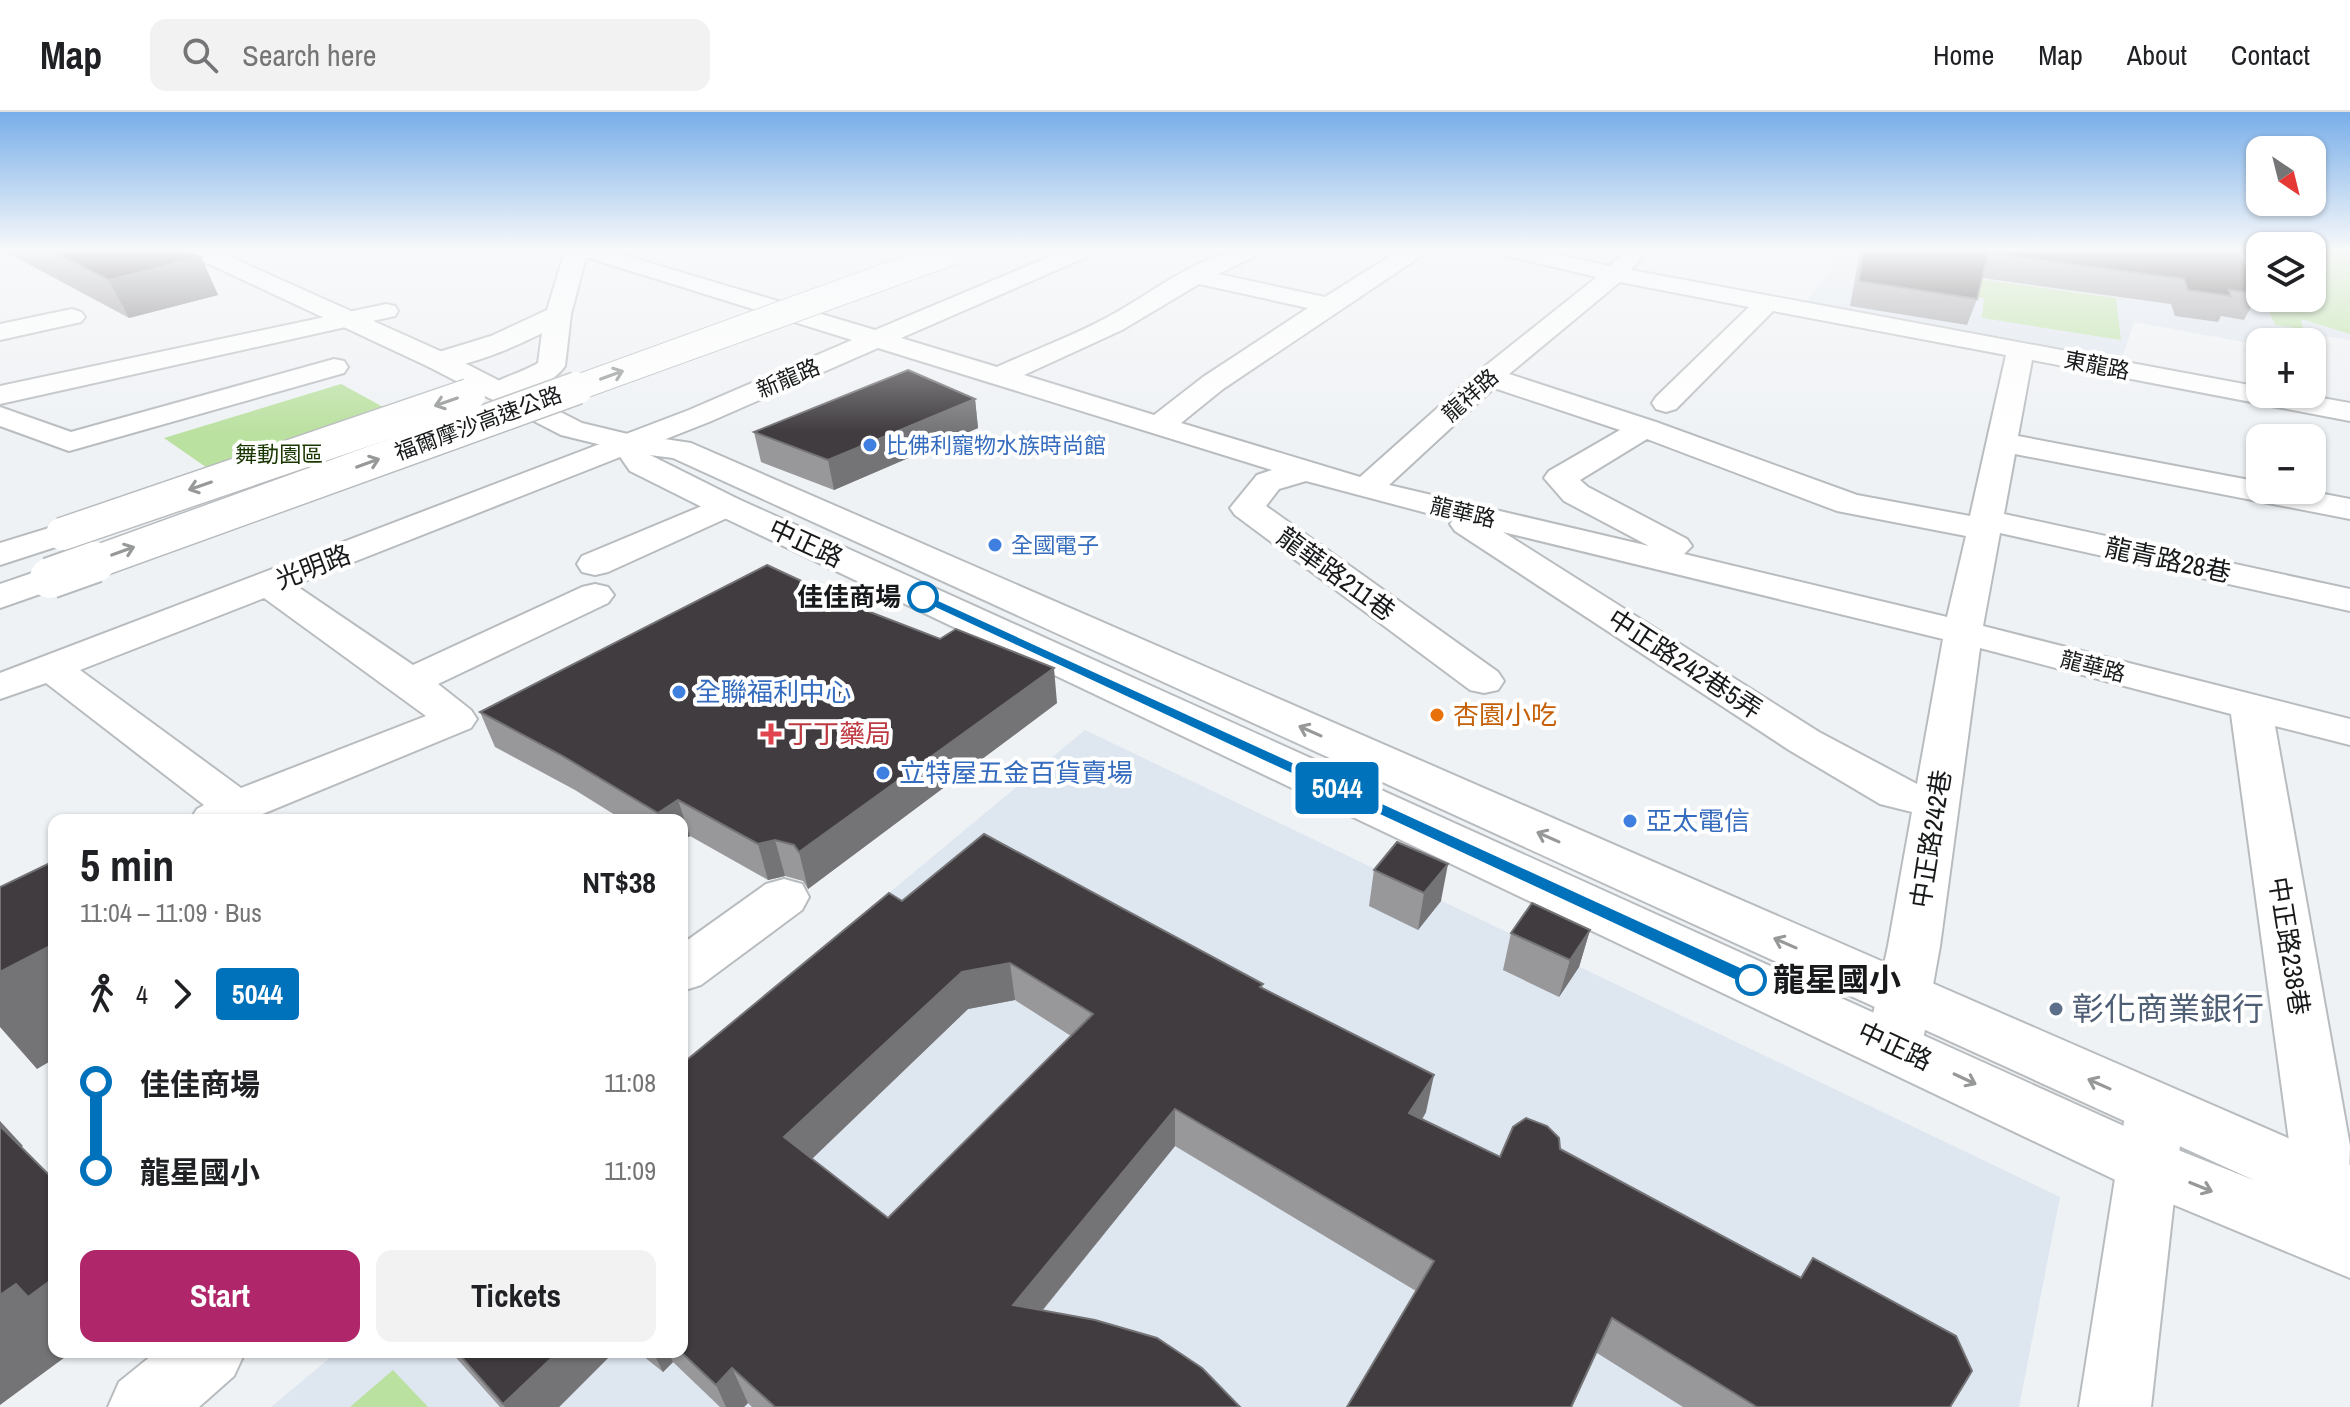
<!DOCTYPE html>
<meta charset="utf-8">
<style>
:root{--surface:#fff;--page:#f2f2f2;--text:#202124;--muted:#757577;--line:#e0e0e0;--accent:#af276a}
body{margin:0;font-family:"Archivo Narrow","Noto Sans TC",sans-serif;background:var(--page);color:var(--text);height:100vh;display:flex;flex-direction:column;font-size:30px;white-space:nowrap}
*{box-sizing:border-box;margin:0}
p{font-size:26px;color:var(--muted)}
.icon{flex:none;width:44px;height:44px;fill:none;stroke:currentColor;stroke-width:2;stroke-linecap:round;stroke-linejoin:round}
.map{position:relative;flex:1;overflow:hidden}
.details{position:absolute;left:48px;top:702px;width:640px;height:544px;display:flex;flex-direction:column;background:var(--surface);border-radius:16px;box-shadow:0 2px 6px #0004}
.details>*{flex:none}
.badge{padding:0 16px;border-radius:6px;font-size:28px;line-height:52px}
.needle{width:52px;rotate:145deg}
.buttons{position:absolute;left:2246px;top:24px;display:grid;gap:16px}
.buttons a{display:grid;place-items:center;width:80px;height:80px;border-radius:16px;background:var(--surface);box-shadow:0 2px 6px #0004;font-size:40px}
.map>.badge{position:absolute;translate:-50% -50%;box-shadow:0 0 0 4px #fff}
.legs{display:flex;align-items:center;gap:12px;height:88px;padding:0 32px;font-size:26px}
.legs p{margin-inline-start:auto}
.overview{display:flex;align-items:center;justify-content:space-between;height:136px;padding:0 32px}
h1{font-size:44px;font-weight:700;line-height:60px}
.primary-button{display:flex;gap:16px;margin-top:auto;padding:16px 32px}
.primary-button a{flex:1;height:92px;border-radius:16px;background:var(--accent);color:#fff;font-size:32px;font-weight:700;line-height:92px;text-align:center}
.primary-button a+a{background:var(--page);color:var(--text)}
ul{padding:0 32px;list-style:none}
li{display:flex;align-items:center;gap:28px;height:88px;font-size:30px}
li i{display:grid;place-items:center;width:12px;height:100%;margin:0 10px;background:currentColor}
li i::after{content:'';width:20px;height:20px;margin:-10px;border:6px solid;border-radius:50%;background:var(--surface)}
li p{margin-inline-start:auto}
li:first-child i{background:linear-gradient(#0000 50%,currentColor 0)}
li:last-child i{background:linear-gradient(currentColor 50%,#0000 0)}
header{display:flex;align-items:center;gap:48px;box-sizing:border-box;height:112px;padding:0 40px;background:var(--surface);border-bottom:2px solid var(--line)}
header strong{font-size:38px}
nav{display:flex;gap:44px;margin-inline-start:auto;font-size:28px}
.search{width:560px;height:72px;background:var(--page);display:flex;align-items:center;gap:20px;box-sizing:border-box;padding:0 28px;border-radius:16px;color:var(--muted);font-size:30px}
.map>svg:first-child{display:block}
.built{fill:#dee6f0}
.green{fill:#bbe1a1}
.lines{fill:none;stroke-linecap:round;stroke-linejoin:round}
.minor-casing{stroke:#b9bcbf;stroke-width:4}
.major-casing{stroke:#b9bcbf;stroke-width:4}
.highway-casing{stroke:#b9bcbf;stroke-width:4}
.minor{fill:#fff;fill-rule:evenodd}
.major{fill:#fff;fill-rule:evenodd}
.highway{fill:#fff;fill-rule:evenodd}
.highway-bridge-far2-casing{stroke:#b9bcbf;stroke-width:27;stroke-linecap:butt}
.highway-bridge-far1-casing{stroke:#b9bcbf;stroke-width:35;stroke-linecap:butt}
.highway-bridge-casing{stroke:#b9bcbf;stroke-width:44;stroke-linecap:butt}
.highway-bridge-far2{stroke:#fff;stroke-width:25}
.highway-bridge-far1{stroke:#fff;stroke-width:32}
.highway-bridge{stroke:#fff;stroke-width:40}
.wall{fill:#98979a;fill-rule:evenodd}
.shaded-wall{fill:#747376}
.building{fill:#403c3f;stroke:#747376;stroke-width:2;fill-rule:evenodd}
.oneway{stroke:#979898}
.line-1{fill:#0072bc;stroke:#fff;stroke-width:2}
.shop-dot{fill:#3f7fe0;stroke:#fefffe;stroke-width:3}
.stop-1-dot{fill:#fff;stroke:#0072bc;stroke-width:4}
.food-dot{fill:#e8710a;stroke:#fefffe;stroke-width:3}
.health-dot{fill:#e0444e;stroke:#fefffe;stroke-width:3}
.service-dot{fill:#5c6f8a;stroke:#fefffe;stroke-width:3}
.labels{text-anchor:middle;stroke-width:8;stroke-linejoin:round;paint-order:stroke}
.far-street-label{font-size:22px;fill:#18191b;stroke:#fefffe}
.far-shop-label{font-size:22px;fill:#366cbe;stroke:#fefffe;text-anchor:start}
.far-park-label{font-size:22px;fill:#1a3600;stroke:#fefffe}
.street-label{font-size:26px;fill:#18191b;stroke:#fefffe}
.stop-label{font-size:26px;font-weight:bold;fill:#18191b;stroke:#fefffe;text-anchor:end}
.shop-label{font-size:26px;fill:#366cbe;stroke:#fefffe;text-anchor:start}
.food-label{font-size:26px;fill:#c56008;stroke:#fefffe;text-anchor:start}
.health-label{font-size:26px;fill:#be3a42;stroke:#fefffe;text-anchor:start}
.near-stop-label{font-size:32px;font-weight:bold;fill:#18191b;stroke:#fefffe;text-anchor:start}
.near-service-label{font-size:32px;fill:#4e5e75;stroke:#fefffe;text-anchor:start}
</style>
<header>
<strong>Map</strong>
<div class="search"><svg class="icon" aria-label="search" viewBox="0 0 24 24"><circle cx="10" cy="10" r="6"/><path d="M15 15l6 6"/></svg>Search here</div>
<nav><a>Home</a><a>Map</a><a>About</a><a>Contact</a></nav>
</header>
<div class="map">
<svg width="2350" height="1295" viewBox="0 0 2350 1295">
<rect width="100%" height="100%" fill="#eff2f5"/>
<g class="built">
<path d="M1839 139H2260V186H2312V139H2350V228L2291 219 2296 230H2260V233L2134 210 2122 246 1805 191 1834 152Z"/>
<path d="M1085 618 2060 1085 2019 1295H271L337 1240H682V953Z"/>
</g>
<g class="green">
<path d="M2312 139H2350V222L2301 207 2303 217 2275 213 2263 186H2312Z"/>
<path d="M1918 159 2116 186 2121 228 1982 206 1984 186 1915 176Z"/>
<path d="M341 272 453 333 268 398 164 326Z"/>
<path d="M393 1258 428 1295H350Z"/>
</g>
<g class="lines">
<defs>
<g id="minor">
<path d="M565 139H610L875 218 1063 139H1092L1089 144 901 226 997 255C1032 239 1070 225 1104 207 1153 182 1203 135 1259 139L1256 144 1218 162 1325 185 1398 139H1424L1421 144 1223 277 1181 311 1360 365 1479 259 1597 165 1507 144 1504 139H1543L1610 154C1619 144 1624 139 1637 142L1640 147 1631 158 2260 275V282H2300L2350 291V309L2032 248 2018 324 2260 370V378H2303L2350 387V407L2015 342 2004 402 2350 477V499L2000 421 1983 514 2350 607V633L2275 614 2350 1034 2348 1092 2326 1101 2304 1092 2295 1073 2231 602 1980 536 1940 834 1922 934 1914 950 1894 957 1874 950 1866 934 1888 834 1912 700 1880 692 1789 638 1455 419 1450 412 1453 408 1306 369 1279 377 1266 394 1498 560 1504 569 1498 578 1484 581 1470 578 1235 403 1230 396 1257 363 1272 358 878 236 709 310 295 473 413 553 582 475 595 472 608 475 614 483 608 491 438 572 471 598 477 607 471 616 248 708H190L197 697 204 693 46 571 0 587V561L689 298 852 228 586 145 571 202 565 254C551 274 510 291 487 285L483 279C490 269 524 260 538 251L542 221C517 234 456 261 429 255L425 249 429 243 491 224 547 198ZM1620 170 1749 195 1656 285 1652 291 1656 297 1666 300 1676 297 1773 199 2006 243 1970 404 1857 383 1656 310 1509 262ZM1199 172 1308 196 1203 265 1154 303 1024 263 1122 218ZM1494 276 1620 318 1549 359 1544 366 1564 389 1649 434 1389 373ZM1647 327 1837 399 1966 424 1947 505 1684 442 1692 434 1687 427 1588 375 1580 368ZM1503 420 1943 527 1917 672 1819 620ZM264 486 426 604 241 676 80 558Z"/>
<path d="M386 192 395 194 398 199 395 204 0 292V274Z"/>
<path d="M72 197 81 200 85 205 81 210 0 228V212Z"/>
<path d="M334 247 344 249 348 255 344 261 69 339 0 314V295L71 320Z"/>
<path d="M726 384 738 387 743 394 738 401 608 460 595 463 582 460 577 452 582 444Z"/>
<path d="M784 767 802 772 809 785 802 798 701 873 682 879V832L766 772Z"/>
<path d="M2155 972 2176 980 2184 997 2151 1295H2079L2126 997 2134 980Z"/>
<path d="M156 1240H245L234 1264 199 1295H108L119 1270Z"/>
</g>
<path id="major" d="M189 139H217L449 243 582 311 636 324 639 328 651 325 691 331 2350 1053V1166L2124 1072 714 401 630 359 614 336 561 323 429 255 192 144ZM650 343 673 346 2256 1069 2168 1034 738 387Z"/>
<g id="highway">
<path d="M62 412 74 415 79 422 74 429 0 453V431Z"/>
<path d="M50 455 63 458 68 466 63 474 0 496V472Z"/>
</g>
</defs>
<use href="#minor" class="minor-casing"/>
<use href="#major" class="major-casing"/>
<use href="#highway" class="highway-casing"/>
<use href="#minor" class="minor"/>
<use href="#major" class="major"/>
<use href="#highway" class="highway"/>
<defs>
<path id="highway-bridge-far2" d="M571 278 955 139"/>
<g id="highway-bridge-far1">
<path d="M62 422 469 283"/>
<path d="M90 452 577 276"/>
</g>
<path id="highway-bridge" d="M50 466 95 450"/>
</defs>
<use href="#highway-bridge-far2" class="highway-bridge-far2-casing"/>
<use href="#highway-bridge-far1" class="highway-bridge-far1-casing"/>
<use href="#highway-bridge" class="highway-bridge-casing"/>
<use href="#highway-bridge-far2" class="highway-bridge-far2"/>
<use href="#highway-bridge-far1" class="highway-bridge-far1"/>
<use href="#highway-bridge" class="highway-bridge"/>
</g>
<g class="wall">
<path d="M4 139H186L201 145 218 183 129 206Z"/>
<path d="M1860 139H2238L2258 182 2244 208 2221 204 2218 210 2175 204 2171 192 1982 166 1977 187 1967 213 1850 194Z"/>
<path d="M975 287 978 316 834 378 761 350 754 320Z"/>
<path d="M1057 591 808 777 803 769 785 764 768 768 690 724 682 729V708H623L575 678 495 635 480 600Z"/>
<path d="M1374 758 1441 789 1418 818 1369 794Z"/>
<path d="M902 789 1263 877 1426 1000 1422 1008 1500 1045 1560 1037 1950 1295H1683L1597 1241 1416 1179 1175 1034 1043 1198 1240 1295H752L748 1291 744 1295H720L673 1250 663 1260 638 1240H682ZM1015 888 1071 924 888 1106 812 1047 968 897Z"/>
<path d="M1590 818 1579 855 1559 885 1503 858 1511 821Z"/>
<path d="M451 1240H614L559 1295H500Z"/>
</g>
<g class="shaded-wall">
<path d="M201 145 218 183 129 206 109 168Z"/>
<path d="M975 287 978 316 834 378 828 348Z"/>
<path d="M1054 556 1057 591 808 777 799 740Z"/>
<path d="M678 688 690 724 682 729V708H660L658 701Z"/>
<path d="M775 728 785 764 768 768 758 732Z"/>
<path d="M1448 752 1441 789 1418 818 1424 781Z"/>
<path d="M1590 818 1579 855 1559 885 1570 848Z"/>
<path d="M54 832V947L37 957 0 915V860Z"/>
<path d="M1010 851 1015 888 968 897 796 1062 784 1025 962 860Z"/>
<path d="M1434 963 1426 1000 1402 1038 1409 1001Z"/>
<path d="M1175 997V1034L1018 1228 1013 1193Z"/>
<path d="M0 1009 23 1034 20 1036 0 1016Z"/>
<path d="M54 1166V1240H72L0 1293V1183L16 1172Z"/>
<path d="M1612 1206 1572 1295H1571Z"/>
<path d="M88 1240H100L94 1245Z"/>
<path d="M558 1240H614L559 1295H505L503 1292Z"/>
<path d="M653 1240H668L673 1250 663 1260Z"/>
<path d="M732 1256 748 1291 744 1295H726L716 1273Z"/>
</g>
<g class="building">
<path d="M52 139H186L201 145 109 168Z"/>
<path d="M1863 139H2238L2258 182 2229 178 2231 184 2188 178 2184 167 1988 141 1977 187 1859 169Z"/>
<path d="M908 258 975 287 828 348 754 320Z"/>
<path d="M767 453 857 495 940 527 956 517 1054 556 799 740 794 733 775 728 758 732 678 688 658 701 561 643 480 600Z"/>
<path d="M984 722 1263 872 1260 875 1434 963 1409 1001 1500 1045 1513 1015 1526 1006 1547 1014 1559 1026 1560 1037 1801 1166 1813 1146 1956 1224 1972 1259 1950 1295H1757L1612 1206 1571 1295H1347L1434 1149 1175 997 1013 1193 1095 1208 1157 1226 1202 1256 1240 1295H775L732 1256 716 1273 681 1240 682 952 889 781 902 789ZM1010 851 1093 902 888 1106 784 1025 962 860Z"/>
<path d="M1397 730 1448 752 1424 781 1374 758Z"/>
<path d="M54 749V832L0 860V775Z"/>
<path d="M1532 791 1590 818 1570 848 1511 821Z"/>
<path d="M0 1014 54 1068V1166L28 1185 16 1172 0 1183Z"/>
<path d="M457 1240H558L503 1292Z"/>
</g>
<defs><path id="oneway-shaft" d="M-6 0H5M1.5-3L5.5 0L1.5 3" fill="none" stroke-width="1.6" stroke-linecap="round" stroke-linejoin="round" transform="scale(2)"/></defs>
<g class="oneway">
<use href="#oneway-shaft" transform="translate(612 263) rotate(-20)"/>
<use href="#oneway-shaft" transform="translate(446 290) rotate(161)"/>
<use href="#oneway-shaft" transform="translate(368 351) rotate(-20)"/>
<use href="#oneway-shaft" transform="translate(200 374) rotate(161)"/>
<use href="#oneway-shaft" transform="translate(123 439) rotate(-20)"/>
<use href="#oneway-shaft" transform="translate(1310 619) rotate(-156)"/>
<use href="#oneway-shaft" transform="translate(1548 725) rotate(-156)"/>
<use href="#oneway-shaft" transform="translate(1785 831) rotate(-156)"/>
<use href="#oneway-shaft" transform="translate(1965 967) rotate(25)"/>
<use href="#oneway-shaft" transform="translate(2099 972) rotate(-156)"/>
<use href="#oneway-shaft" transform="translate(2201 1075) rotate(22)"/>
</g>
<linearGradient id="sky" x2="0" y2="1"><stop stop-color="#78aee9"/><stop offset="0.43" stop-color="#f8f9fa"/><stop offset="1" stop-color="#f8f9fa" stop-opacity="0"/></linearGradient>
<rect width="2350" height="320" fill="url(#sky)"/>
<path class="line-1" d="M923 481 1758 863 1761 868 1758 873H1745L918 488V482Z"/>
<g class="shop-dot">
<circle cx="870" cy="333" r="8"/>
<circle cx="995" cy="433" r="8"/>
<circle cx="679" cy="580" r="8"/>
<circle cx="883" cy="661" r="8"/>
<circle cx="1630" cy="709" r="8"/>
</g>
<g class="stop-1-dot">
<circle cx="923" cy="485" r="14"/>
<circle cx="1751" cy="868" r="14"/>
</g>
<circle class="food-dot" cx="1437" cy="603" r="8"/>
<path class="health-dot" d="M767 610h8v8h8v8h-8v8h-8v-8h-8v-8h8z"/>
<circle class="service-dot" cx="2056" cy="897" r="8"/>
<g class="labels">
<g class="far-street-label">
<text transform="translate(2097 253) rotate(11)" y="8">東龍路</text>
<text transform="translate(788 266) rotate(-23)" y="8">新龍路</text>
<text transform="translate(1470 283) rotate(-42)" y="8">龍祥路</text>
<text transform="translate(478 311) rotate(-20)" y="8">福爾摩沙高速公路</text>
<text transform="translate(1463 400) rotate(13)" y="8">龍華路</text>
<text transform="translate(2093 554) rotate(14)" y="8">龍華路</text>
</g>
<g class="far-shop-label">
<text x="886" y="341">比佛利寵物水族時尚館</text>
<text x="1011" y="441">全國電子</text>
</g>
<g class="far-park-label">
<text x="279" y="350">舞動園區</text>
</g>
<g class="street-label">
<text transform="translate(806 431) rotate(25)" y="9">中正路</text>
<text transform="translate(2168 448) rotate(12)" y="9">龍青路28巷</text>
<text transform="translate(313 455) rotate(-21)" y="9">光明路</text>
<text transform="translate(1336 462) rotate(36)" y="9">龍華路211巷</text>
<text transform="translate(1685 552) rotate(33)" y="9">中正路242巷5弄</text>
<text transform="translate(1931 727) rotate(-81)" y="9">中正路242巷</text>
<text transform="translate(2289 834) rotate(81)" y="9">中正路238巷</text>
<text transform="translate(1895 934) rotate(25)" y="9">中正路</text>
</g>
<g class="stop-label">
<text x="901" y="494">佳佳商場</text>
</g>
<g class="shop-label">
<text x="695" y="589">全聯福利中心</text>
<text x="899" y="670">立特屋五金百貨賣場</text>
<text x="1646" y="718">亞太電信</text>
</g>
<g class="food-label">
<text x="1453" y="612">杏園小吃</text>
</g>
<g class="health-label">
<text x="787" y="631">丁丁藥局</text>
</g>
<g class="near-stop-label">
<text x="1773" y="879">龍星國小</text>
</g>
<g class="near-service-label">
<text x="2072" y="908">彰化商業銀行</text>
</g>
</g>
</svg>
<div class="buttons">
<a><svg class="needle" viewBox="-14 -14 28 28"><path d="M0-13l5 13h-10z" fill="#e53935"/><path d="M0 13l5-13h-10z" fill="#757577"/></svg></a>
<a><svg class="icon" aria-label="layers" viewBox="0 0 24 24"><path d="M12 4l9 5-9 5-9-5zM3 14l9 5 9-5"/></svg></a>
<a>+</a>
<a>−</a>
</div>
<b class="badge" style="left:1337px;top:676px;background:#0072bc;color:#fff">5044</b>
<section class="details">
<div class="overview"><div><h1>5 min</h1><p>11:04 – 11:09 · Bus</p></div><b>NT$38</b></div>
<div class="legs"><svg class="icon" aria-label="walk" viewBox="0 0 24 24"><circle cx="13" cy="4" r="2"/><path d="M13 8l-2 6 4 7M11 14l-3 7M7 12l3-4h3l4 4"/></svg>4<svg class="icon" aria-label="forward" viewBox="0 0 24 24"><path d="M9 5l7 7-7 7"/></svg><b class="badge" style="background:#0072bc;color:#fff">5044</b></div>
<ul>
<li><i style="color:#0072bc"></i><b>佳佳商場</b><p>11:08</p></li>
<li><i style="color:#0072bc"></i><b>龍星國小</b><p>11:09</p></li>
</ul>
<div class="primary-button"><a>Start</a><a>Tickets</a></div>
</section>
</div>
